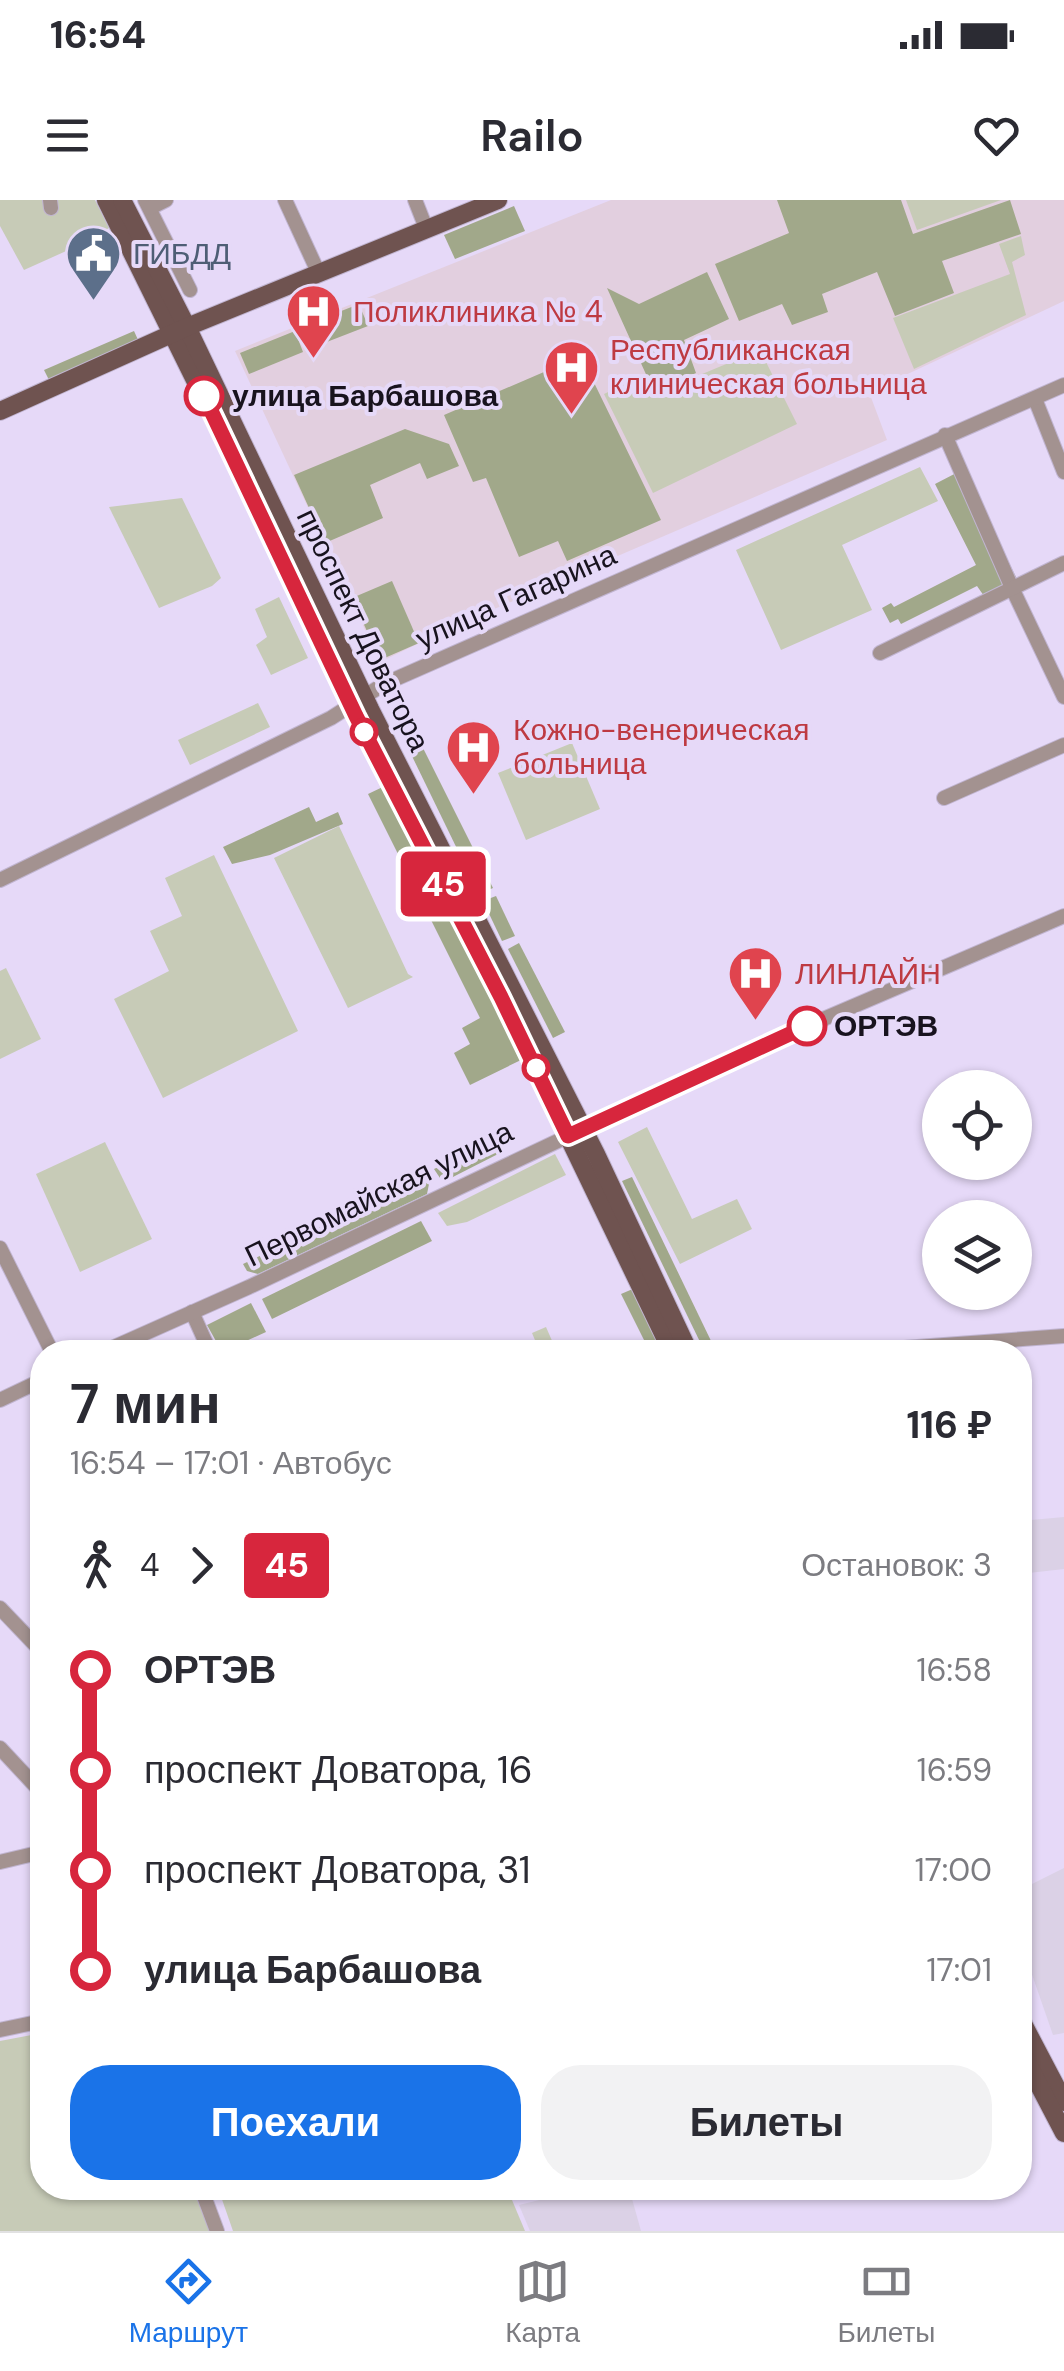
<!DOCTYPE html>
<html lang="ru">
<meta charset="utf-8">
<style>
:root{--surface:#fff;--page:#f2f2f3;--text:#2b2b33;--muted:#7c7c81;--line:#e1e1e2;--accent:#1a73e8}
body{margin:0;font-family:"DM Sans",sans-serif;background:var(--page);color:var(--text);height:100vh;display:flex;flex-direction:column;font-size:38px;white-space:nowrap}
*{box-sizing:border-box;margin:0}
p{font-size:32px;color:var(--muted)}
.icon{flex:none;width:55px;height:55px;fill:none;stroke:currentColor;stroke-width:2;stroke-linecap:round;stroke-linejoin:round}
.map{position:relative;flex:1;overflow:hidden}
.side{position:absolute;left:30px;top:1140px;width:1002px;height:860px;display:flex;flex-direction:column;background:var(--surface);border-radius:40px;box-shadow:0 2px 8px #0004}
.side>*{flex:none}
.badge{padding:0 20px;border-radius:8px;font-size:35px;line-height:65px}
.controls{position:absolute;left:922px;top:870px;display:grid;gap:20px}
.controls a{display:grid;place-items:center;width:110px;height:110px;border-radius:50%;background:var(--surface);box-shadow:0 2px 8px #0004;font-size:50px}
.map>.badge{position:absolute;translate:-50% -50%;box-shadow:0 0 0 5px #fff}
.legs{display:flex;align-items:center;gap:15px;height:110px;padding:0 40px;font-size:32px}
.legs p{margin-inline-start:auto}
.overview{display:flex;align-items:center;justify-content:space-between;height:170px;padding:0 40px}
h1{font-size:55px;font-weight:600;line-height:75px}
.primary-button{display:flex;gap:20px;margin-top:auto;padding:20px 40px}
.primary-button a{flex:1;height:115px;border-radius:40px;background:var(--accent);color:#fff;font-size:40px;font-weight:600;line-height:115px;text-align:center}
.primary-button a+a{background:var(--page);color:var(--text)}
ul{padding:0 40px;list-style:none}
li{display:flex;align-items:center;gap:35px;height:100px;font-size:38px}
li i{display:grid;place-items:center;width:15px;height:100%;margin:0 12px;background:currentColor}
li i::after{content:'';width:25px;height:25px;margin:-12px;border:8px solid;border-radius:50%;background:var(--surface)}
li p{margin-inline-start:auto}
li:first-child i{background:linear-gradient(#0000 50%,currentColor 0)}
li:last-child i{background:linear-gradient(currentColor 50%,#0000 0)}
.status{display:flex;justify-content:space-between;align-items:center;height:70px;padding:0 50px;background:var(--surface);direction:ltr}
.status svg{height:28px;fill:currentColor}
header{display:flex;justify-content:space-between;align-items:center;height:130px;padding:0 40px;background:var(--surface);font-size:45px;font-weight:600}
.tabs{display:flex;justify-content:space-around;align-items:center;height:140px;border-top:2px solid var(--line);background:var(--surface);font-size:28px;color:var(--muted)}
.tabs a{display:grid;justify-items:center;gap:5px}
.tabs .current{color:var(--accent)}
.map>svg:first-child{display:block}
.industrial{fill:#dbd1e6}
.medical{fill:#e2cfdf}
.green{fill:#c7cbb7}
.forest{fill:#a1a88a}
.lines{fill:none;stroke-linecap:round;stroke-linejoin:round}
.minor-casing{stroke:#c1b5d1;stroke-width:16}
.major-casing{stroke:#c1b5d1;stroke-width:20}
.minor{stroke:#a39290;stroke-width:14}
.major{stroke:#6f5350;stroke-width:18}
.line-1-casing{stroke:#fff;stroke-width:22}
.line-1{stroke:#d7263d;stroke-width:15}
.stop-1-dot{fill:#fff;stroke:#d7263d;stroke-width:5}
.labels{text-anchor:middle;stroke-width:8;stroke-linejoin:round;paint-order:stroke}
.service-label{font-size:30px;fill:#4e5e75;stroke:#e6d9f8;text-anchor:start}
.health-label{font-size:30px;fill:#be3a42;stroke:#e6d9f8;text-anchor:start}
.stop-label{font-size:30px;font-weight:bold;fill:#18131e;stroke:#e6d9f8;text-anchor:start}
.street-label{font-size:30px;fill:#18131e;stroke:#e6d9f8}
</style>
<div class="status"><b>16:54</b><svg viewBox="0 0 49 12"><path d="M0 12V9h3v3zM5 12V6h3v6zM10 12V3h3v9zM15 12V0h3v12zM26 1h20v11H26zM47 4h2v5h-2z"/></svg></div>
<header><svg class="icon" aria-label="menu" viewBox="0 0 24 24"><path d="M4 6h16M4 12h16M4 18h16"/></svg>Railo<svg class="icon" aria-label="heart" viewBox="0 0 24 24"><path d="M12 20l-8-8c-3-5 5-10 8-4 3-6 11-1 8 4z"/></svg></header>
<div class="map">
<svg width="1064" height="2031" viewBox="0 0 1064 2031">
<rect width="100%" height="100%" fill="#e6d9f8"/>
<g class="industrial">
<path d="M1064 1317V1369L1020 1374V1321Z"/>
<path d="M1064 1668V1833L1053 1835 1020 1740V1690Z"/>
<path d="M588 1988H629L641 2031H530L519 2005Z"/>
</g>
<path class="medical" d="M611 0H1064V101L869 192 887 240 455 426 380 462 235 151Z"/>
<g class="green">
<path d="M0 0H95L109 28 84 43 24 70 0 26Z"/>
<path d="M906 0H1001L917 30Z"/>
<path d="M1021 36 1025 55 1012 62 1026 115 914 169 893 118 1010 74 999 44Z"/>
<path d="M760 150 797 224 653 293 604 194 644 175 654 194Z"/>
<path d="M920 267 938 301 842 345 872 410 781 450 736 350Z"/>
<path d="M182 298 221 378 212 386 159 408 109 307Z"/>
<path d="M279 397 308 458 271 475 256 445 267 437 255 409Z"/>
<path d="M258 503 270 527 190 565 178 540Z"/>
<path d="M572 543 600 609 526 640 498 573Z"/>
<path d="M339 626 408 774 413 777 348 808 274 658Z"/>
<path d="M214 655 298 831 163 898 114 799 169 771 150 731 182 716 165 678Z"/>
<path d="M6 768 41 839 0 859V771Z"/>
<path d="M647 927 692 1019 737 999 752 1029 680 1064 618 942Z"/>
<path d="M105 942 152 1039 80 1072 36 974Z"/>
<path d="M555 954 566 975 467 1022 447 1026 438 1013Z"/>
<path d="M546 1127 557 1152H540L532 1133Z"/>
<path d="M42 1833V1988H199L216 2031H0V1841Z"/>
<path d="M218 1988H507L525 2031H233Z"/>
</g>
<g class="forest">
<path d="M777 0H901L913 34 1010 0 1021 34 942 61 954 93 895 116 877 72 822 94 828 112 792 125 782 104 739 121 715 64 789 33Z"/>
<path d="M514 6 525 31 455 59 444 35Z"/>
<path d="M707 72 729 119 684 140 696 173 654 192 607 88 639 104Z"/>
<path d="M359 104 368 126 319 145 311 123Z"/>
<path d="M134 131 139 142 49 180 44 170Z"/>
<path d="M295 131 303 152 249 174 240 153Z"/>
<path d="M581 156 661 320 567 361 558 341 519 357 486 278 473 282 444 215Z"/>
<path d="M405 229 449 244 459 266 427 279 420 263 370 285 383 318 325 343 294 275Z"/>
<path d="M962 270 1017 379 984 396 977 386 901 424 898 419 890 423 882 408 891 403 894 407 976 365 935 284Z"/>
<path d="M392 381 419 443 380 460 352 398Z"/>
<path d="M405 512 493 688 479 694 393 517Z"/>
<path d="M389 584 521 860 470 885 454 853 470 844 462 828 480 818 368 594Z"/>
<path d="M309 607 316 622 338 612 343 624 270 655 232 664 223 647Z"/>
<path d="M496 696 515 736 502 741 483 701Z"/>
<path d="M519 743 565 832 553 838 508 749Z"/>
<path d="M494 941 500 953 447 980 440 978 434 969Z"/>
<path d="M425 976 429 984 427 994 258 1074 247 1071 243 1064Z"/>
<path d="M632 977 713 1145 702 1146 622 981Z"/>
<path d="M421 1021 432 1041 272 1119 262 1099Z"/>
<path d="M635 1088 666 1152H650L621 1094Z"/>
<path d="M251 1103 266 1132 222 1152 207 1125Z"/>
</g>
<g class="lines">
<defs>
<g id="minor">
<path d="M50 0 51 8"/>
<path d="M145 0 190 90"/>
<path d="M285 0 319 74"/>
<path d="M415 0 426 28"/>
<path d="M150 8 166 0"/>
<path d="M1035 199 1064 272"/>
<path d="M945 235 1012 388 1064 497"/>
<path d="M880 453 1064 363"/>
<path d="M944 598 1064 545"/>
<path d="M0 680 331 518 384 484 1064 185"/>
<path d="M0 1048 52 1152"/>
<path d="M192 1112 210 1152"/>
<path d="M103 1152 249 1087 744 853 1064 716"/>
<path d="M850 1152 1064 1136"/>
<path d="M0 1200 42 1180"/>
<path d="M0 1408 42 1452"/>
<path d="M0 1548 42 1593"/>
<path d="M0 1662 42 1652"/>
<path d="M0 1830 42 1821"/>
<path d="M201 1988 217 2031"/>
</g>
<g id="major">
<path d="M106 0 282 356 356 516 501 797 672 1152"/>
<path d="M122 0 187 127 370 509 596 954 689 1152"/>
<path d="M0 211 187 127 498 0"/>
<path d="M1020 1818 1064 1902"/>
<path d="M1020 1849 1064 1933"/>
</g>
</defs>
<use href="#minor" class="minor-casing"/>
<use href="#major" class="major-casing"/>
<use href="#minor" class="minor"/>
<use href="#major" class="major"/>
</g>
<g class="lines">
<defs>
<path id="line-1" d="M204 196 356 516 501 797 568 936 807 826"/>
</defs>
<use href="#line-1" class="line-1-casing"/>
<use href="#line-1" class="line-1"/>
</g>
<defs>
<symbol id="civic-pin" viewBox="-11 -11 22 30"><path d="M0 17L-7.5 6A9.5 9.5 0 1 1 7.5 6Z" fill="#5c6f8a" stroke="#e6d9f8"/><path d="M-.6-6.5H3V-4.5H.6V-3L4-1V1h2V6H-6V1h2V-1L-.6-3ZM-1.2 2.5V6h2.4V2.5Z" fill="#fff"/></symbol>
<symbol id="hospital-pin" viewBox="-11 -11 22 30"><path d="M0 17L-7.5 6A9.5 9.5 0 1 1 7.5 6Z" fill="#e0444e" stroke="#e6d9f8"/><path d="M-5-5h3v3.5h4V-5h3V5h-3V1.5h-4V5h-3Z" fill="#fff"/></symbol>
</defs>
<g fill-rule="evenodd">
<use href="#civic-pin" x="62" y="22" width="63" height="86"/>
<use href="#hospital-pin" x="282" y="80" width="63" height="86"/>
<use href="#hospital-pin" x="540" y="136" width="63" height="86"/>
<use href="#hospital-pin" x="442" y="516" width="63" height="86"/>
<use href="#hospital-pin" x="724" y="742" width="63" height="86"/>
</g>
<g class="stop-1-dot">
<circle cx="204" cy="196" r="18"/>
<circle cx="364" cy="532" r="12"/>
<circle cx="807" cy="826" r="18"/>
<circle cx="536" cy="868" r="12"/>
</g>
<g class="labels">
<g class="service-label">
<text x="133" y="64">ГИБДД</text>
</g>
<g class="health-label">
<text x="353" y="122">Поликлиника № 4</text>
<text x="610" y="160">Республиканская<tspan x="610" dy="34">клиническая больница</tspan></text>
<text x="513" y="540">Кожно-венерическая<tspan x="513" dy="34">больница</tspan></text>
<text x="795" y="784">ЛИНЛАЙН</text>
</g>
<g class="stop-label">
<text x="232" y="206">улица Барбашова</text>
<text x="834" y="836">ОРТЭВ</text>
</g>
<g class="street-label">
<text transform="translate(516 397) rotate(-24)" y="10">улица Гагарина</text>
<text transform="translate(363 430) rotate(64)" y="10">проспект Доватора</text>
<text transform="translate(379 994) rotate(-26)" y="10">Первомайская улица</text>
</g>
</g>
</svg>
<div class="controls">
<a><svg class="icon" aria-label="locate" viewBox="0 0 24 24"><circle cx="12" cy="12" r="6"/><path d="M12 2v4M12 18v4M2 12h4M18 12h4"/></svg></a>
<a><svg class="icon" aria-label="layers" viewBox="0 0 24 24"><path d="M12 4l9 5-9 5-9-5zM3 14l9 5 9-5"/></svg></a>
</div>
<b class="badge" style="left:443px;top:684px;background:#d7263d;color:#fff">45</b>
<section class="side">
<div class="overview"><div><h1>7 мин</h1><p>16:54 – 17:01 · Автобус</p></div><b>116 ₽</b></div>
<div class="legs"><svg class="icon" aria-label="walk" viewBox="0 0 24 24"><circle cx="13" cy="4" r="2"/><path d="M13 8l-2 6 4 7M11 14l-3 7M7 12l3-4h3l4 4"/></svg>4<svg class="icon" aria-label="forward" viewBox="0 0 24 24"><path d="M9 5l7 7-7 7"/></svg><b class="badge" style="background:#d7263d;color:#fff">45</b><p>Остановок: 3</p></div>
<ul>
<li><i style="color:#d7263d"></i><b>ОРТЭВ</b><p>16:58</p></li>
<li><i style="color:#d7263d"></i><span>проспект Доватора, 16</span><p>16:59</p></li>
<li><i style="color:#d7263d"></i><span>проспект Доватора, 31</span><p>17:00</p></li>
<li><i style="color:#d7263d"></i><b>улица Барбашова</b><p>17:01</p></li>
</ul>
<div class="primary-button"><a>Поехали</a><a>Билеты</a></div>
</section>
</div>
<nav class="tabs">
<a class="current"><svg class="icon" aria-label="directions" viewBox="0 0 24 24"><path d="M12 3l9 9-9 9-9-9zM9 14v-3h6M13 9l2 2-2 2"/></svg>Маршрут</a>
<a><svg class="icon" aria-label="map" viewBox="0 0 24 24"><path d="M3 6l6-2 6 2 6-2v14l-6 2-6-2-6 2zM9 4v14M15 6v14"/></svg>Карта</a>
<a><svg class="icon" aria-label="tickets" viewBox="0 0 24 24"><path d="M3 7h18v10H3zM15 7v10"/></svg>Билеты</a>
</nav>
